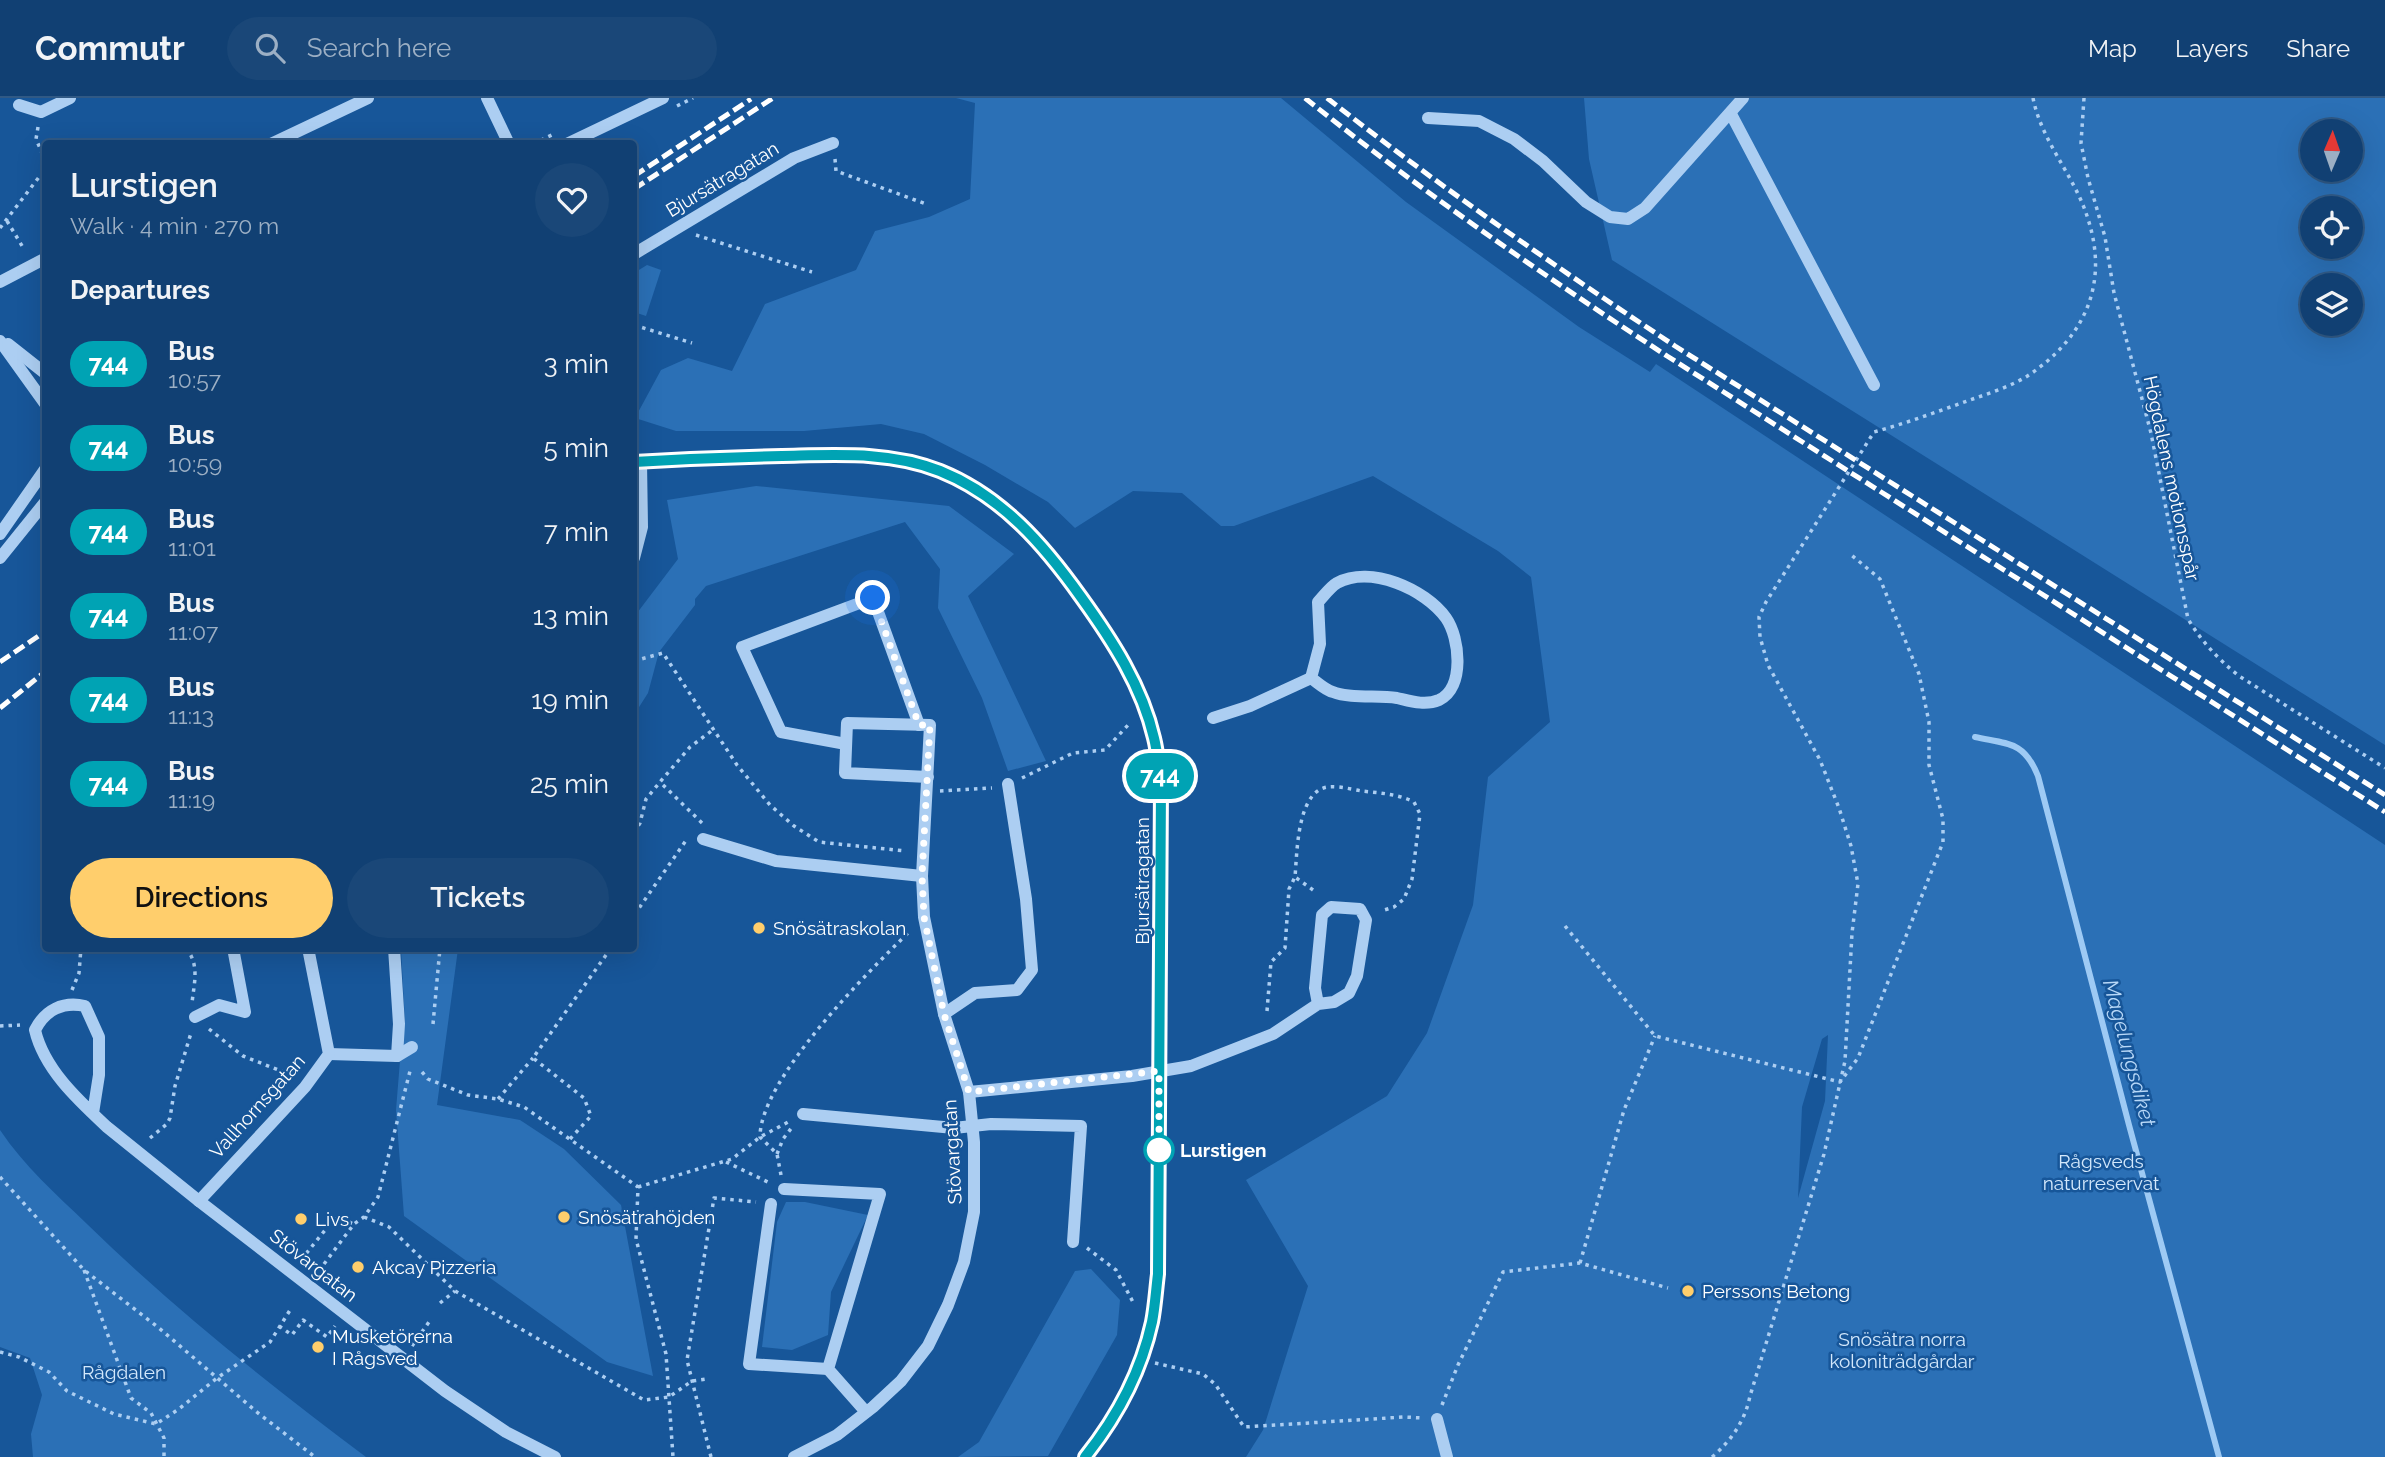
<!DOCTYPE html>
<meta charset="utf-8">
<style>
:root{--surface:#114073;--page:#1a4778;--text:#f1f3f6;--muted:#9cafc4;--line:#305985;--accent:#ffce6c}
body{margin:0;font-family:Raleway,sans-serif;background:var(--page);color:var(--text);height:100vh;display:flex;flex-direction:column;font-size:26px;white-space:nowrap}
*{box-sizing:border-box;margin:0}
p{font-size:23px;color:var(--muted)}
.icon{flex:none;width:38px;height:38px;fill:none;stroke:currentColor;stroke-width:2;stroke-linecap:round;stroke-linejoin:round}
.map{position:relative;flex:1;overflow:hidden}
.panel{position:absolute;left:42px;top:42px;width:595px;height:812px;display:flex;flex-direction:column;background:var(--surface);border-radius:7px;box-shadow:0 7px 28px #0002,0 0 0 2px var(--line)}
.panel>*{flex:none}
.badge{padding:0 14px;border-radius:23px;font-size:24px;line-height:46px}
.needle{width:46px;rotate:2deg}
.controls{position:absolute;left:2300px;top:21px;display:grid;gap:14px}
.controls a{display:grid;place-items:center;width:63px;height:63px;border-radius:50%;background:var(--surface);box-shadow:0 7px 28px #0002,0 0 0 2px var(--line);font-size:35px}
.you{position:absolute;width:35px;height:35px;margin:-18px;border:5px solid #fff;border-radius:50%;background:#1a73e8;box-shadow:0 0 0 10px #1a73e833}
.map>.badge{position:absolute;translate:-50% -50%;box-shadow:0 0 0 4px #fff}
h2{padding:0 28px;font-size:26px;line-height:63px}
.round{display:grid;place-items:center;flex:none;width:74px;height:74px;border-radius:37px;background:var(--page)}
.headline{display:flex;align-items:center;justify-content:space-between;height:119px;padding:0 28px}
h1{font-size:33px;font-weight:600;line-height:52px}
.cta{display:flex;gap:14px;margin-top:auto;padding:14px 28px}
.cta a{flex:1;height:80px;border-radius:42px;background:var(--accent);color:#111;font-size:28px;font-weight:600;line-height:80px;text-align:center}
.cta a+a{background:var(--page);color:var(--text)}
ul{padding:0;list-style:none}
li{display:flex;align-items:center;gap:21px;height:84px;padding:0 28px}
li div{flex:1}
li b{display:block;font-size:26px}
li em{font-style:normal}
li .badge{min-width:77px;font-weight:700;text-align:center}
header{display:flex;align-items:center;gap:42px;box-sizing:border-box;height:98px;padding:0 35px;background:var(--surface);border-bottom:2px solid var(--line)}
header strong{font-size:33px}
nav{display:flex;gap:38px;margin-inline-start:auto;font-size:24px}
.search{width:490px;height:63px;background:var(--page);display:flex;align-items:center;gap:18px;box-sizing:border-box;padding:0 24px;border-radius:38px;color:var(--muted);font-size:26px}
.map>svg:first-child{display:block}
.green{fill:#2b70b6;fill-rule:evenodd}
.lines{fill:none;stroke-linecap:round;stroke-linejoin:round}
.stream{stroke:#9ecaf4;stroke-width:6}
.path{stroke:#accef2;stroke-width:3.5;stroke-dasharray:3.5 5;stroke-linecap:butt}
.minor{stroke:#accef2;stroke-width:12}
.rail{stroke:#fff;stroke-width:5;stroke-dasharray:12 5;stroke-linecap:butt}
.line-casing{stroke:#fff;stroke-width:16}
.line{stroke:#00a3b4;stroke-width:10}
.walk{stroke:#fff;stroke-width:7;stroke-dasharray:0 12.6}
.poi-dot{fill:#ffce6c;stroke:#175699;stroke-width:2.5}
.stop-dot{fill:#fff;stroke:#00a3b4;stroke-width:3.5}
.labels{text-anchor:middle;stroke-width:5;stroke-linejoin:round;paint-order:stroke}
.street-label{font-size:19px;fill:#fff;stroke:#175699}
.poi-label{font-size:19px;fill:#fff;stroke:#175699;text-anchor:start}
.stop-label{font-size:19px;font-weight:bold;fill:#fff;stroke:#175699;text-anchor:start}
.park-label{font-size:19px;fill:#d3e8fc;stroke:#175699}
.water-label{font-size:21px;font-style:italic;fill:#b8d8f8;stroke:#175699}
</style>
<header>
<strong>Commutr</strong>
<div class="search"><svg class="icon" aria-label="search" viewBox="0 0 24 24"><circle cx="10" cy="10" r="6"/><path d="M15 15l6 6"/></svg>Search here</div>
<nav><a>Map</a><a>Layers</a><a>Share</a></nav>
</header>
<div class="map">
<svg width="2385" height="1359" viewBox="0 0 2385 1359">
<rect width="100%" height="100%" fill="#175699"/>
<g class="green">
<path d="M956 0H1281L1406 104 1579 229 1650 274 1656 266 2385 747V1359H1246L1263 1332 1308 1188 1246 1082 1387 998 1427 935 1473 807 1488 679 1550 624 1531 479 1498 453 1373 378 1234 428H1221L1182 395 1133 393 1075 430 1048 404 985 367 924 336 881 326 804 333H676L635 320 661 272 688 260 732 273 765 206 856 172 875 133 929 119 970 101 975 5ZM1828 937 1825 1003 1798 1100 1802 1009 1822 941Z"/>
<path d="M1584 0H2385V647L1612 162 1589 61ZM2312 33H2350V72H2312ZM2312 110H2350V149H2312ZM2312 187H2350V226H2312Z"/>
<path d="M647 167 661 172 646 218 634 214V175Z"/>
<path d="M756 388 949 408 1014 456 968 498 1046 663 1008 673 982 600 938 510 940 471 905 424 706 488 695 501V507L659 554 648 595 634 617V519L678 461 667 402Z"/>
<path d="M401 851H458L437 1007 520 1022 564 1051 621 1107 653 1278 607 1264 404 1118 396 1012 402 938 405 924Z"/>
<path d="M0 1032C24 1068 57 1097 87 1126 174 1211 269 1286 366 1359H33L31 1336 42 1297 30 1260 0 1249Z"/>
<path d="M786 1104H805L868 1117 831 1194 828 1237 792 1252 762 1249 777 1124Z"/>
<path d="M1091 1171 1120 1202 1117 1237 1048 1358 958 1359 979 1344 1075 1173Z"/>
</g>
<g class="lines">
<path class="stream" d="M1975 639C2008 646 2024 643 2038 678L2129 1027 2219 1359"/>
<g class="path">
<path d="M2084 0 2081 45 2088 80 2105 139 2114 195 2151 335 2188 521C2202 544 2218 561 2239 578L2385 670"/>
<path d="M677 8 693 0"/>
<path d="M38 29 36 41 46 64"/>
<path d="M533 46 556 35"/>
<path d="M835 61 836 73 926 106"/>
<path d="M7 123 24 151"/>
<path d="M0 130 46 70"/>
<path d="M696 137 812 174"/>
<path d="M634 227 692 245"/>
<path d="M634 563 663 555 737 667 770 707 794 728 819 744 906 753"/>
<path d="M1022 680 1073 655 1105 652 1129 626"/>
<path d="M940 693 992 690"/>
<path d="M702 725 660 684 690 649 714 631"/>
<path d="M634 735 640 725 646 701 660 684"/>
<path d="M1313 792 1295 779C1297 756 1297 706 1319 692 1330 685 1349 691 1362 693 1380 695 1398 696 1414 704L1420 716 1412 781 1404 801 1394 809 1381 813"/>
<path d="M634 810 637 813 687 741"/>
<path d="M1565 828 1655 938 1840 984 1858 960 1943 744V721L1929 667V624L1919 576 1880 481 1849 455"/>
<path d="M186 850C200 867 194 885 192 905"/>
<path d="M72 892 79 875 81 850"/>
<path d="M1267 913 1271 864 1285 850 1289 791 1295 779"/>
<path d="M433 926 440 850"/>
<path d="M0 928 20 927"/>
<path d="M209 931 243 958 291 977"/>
<path d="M422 974 428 981 468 997 498 1001 524 1009 638 1089 636 1141 666 1256 673 1359"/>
<path d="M498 1001 533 960"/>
<path d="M150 1040 167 1026 170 1020 175 988 191 935"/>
<path d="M570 1041 591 1018 584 1000 533 960 611 850"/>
<path d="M777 1056 783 1041 793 1028"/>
<path d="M726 1064 770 1085"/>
<path d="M781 1077 777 1056 760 1039C760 981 868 874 909 834"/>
<path d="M0 1079 84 1172 159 1230 258 1315 315 1359"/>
<path d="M638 1089 732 1061 760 1039 792 1022"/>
<path d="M364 1119 389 1129 455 1193 644 1302 669 1299 692 1283 706 1281"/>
<path d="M1087 1150 1116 1172 1134 1206"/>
<path d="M301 1162 334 1121H341L354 1126"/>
<path d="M1580 1165 1624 1012 1655 938"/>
<path d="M324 1166 354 1126 364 1119 378 1099 410 973"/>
<path d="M84 1172 131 1300 151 1315 164 1340V1359"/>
<path d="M440 1205 455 1193"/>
<path d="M279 1228 292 1237 303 1222 327 1239 335 1228"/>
<path d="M412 1248 429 1224"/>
<path d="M0 1254 19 1259 49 1274 67 1293 114 1316 156 1326 179 1311 217 1280 270 1244 292 1209"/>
<path d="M1155 1265 1203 1276 1215 1286 1244 1329 1404 1319 1423 1320"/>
<path d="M1442 1307 1458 1267 1503 1174 1580 1165 1668 1190"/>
<path d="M711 1359 687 1262 714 1100 756 1104"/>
<path d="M1712 1359C1731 1343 1745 1323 1750 1298L1824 1056 1845 963 1852 835 1858 786 1851 748 1839 710 1820 662 1768 567 1760 539 1759 519 1766 504 1874 334C1907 325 1939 313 1970 302 1990 295 2012 288 2029 277 2085 239 2109 186 2088 121 2075 78 2042 45 2033 0"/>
</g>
<g class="minor">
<path d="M487 0 509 46"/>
<path d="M19 7 41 14 70 0"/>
<path d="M1731 16 1874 287"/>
<path d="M1428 20 1479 23 1514 41 1543 63 1586 104 1610 119 1628 121 1645 110 1743 0"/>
<path d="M271 46 368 0"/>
<path d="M567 46 663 0"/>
<path d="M634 156 794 60 833 45"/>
<path d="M0 184 46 160"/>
<path d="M0 243 46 307"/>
<path d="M8 246 46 276"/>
<path d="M634 364C683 361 733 359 782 358 835 357 891 354 940 373 1000 397 1042 445 1078 495 1110 539 1141 586 1154 640 1158 656 1159 672 1161 688L1158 1176C1156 1192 1155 1209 1152 1224 1141 1274 1117 1319 1085 1359"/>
<path d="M0 436 46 370"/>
<path d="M0 460 46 403"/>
<path d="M634 460 642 429 641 364"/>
<path d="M1213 620 1250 608 1311 580 1320 546 1318 504C1323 499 1330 489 1337 485 1371 467 1425 491 1446 520 1460 540 1465 590 1439 602 1425 608 1410 603 1397 600 1377 597 1351 601 1333 594 1325 592 1317 584 1311 580"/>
<path d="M846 646 781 634 742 549 873 500 919 627"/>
<path d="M703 741 776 763 922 778"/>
<path d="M394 850 399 926 397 958"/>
<path d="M944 916 975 895 1017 892 1032 872 1026 801 1008 686"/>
<path d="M195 919 219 907 245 914 233 850"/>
<path d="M329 956 397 958 412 949"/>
<path d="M969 994 1132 978 1191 968 1273 936 1318 906 1334 904 1349 895 1357 878 1366 822 1360 811 1331 809 1322 817 1315 890 1318 906"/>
<path d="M93 1015 99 977V939L85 908C63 903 45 912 35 932 44 971 78 1002 107 1029L199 1103 445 1293 506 1334 555 1359"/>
<path d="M803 1016 954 1030 991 1026 1081 1028 1073 1144"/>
<path d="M784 1091 880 1096 828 1271 866 1314"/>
<path d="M199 1103 305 989 329 956 308 850"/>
<path d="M771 1106 749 1266 828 1271"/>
<path d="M1437 1321 1447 1359"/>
<path d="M794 1359 837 1337 873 1309 901 1283 928 1248 948 1207 964 1164 974 1114V1044L969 994 944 916 924 819 922 778 930 627 847 625 845 675 928 679"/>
</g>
<g class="rail">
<path d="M1305 0C1421 93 1543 177 1667 258L2385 714"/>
<path d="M1327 0C1439 88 1556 169 1675 248L2385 697"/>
<path d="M634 78 751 1"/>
<path d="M634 91 773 0"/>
<path d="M0 564 46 533"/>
<path d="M0 610 46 573"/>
</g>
</g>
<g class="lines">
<defs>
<path id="line" d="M634 364C683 361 733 359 782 358 835 357 891 353 940 373 1002 398 1044 447 1081 499 1112 542 1142 588 1154 640 1158 656 1159 672 1161 688L1158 1176C1156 1192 1155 1209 1152 1224 1141 1274 1117 1319 1085 1359"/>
</defs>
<use href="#line" class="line-casing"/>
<use href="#line" class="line"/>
<path class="walk" d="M873 500 919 627H930L922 778 924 819 944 916 969 994 1159 973V1052"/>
</g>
<g class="poi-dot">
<circle cx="759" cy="830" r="7"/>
<circle cx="564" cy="1119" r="7"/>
<circle cx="301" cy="1121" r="7"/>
<circle cx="358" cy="1169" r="7"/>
<circle cx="1688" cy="1193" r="7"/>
<circle cx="318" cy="1249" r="7"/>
</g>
<circle class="stop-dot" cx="1159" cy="1052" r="14"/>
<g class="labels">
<g class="street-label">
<text transform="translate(722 81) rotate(-31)" y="7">Bjursätragatan</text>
<text transform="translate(2172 380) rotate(78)" y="7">Högdalens motionsspår</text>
<text transform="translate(1142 783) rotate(-90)" y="7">Bjursätragatan</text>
<text transform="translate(257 1008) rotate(-48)" y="7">Vallhornsgatan</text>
<text transform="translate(952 1054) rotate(-93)" y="7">Stövargatan</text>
<text transform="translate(314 1167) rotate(38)" y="7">Stövargatan</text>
</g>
<g class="poi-label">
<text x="773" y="837">Snösätraskolan</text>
<text x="578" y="1126">Snösätrahöjden</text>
<text x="315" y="1128">Livs</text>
<text x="372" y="1176">Akcay Pizzeria</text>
<text x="1702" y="1200">Perssons Betong</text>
<text x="332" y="1245">Musketörerna<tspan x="332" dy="22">I Rågsved</tspan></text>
</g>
<g class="stop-label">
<text x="1180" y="1059">Lurstigen</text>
</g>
<g class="park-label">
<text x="2101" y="1070">Rågsveds<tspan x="2101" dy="22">naturreservat</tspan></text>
<text x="1902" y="1248">Snösätra norra<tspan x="1902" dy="22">koloniträdgårdar</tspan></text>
<text x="124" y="1281">Rågdalen</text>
</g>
<g class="water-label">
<text transform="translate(2129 955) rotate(75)" y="7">Magelungsdiket</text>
</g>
</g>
</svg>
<div class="controls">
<a><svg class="needle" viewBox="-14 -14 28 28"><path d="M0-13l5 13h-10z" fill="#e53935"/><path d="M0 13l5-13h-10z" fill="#9cafc4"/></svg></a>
<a><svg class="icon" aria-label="locate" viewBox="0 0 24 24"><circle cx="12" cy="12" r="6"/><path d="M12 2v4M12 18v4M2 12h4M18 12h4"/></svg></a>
<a><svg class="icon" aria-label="layers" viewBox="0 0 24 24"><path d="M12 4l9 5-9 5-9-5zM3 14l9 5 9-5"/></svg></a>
</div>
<div class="you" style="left:873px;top:500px"></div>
<b class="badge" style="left:1160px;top:678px;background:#00a3b4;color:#fff">744</b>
<section class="panel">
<div class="headline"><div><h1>Lurstigen</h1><p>Walk · 4 min · 270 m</p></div><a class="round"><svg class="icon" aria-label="heart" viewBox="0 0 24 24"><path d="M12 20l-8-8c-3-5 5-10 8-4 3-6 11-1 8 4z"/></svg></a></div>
<h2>Departures</h2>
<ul>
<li><span class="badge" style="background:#00a3b4;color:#fff">744</span><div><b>Bus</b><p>10:57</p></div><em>3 min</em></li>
<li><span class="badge" style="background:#00a3b4;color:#fff">744</span><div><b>Bus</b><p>10:59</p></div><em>5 min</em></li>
<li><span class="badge" style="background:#00a3b4;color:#fff">744</span><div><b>Bus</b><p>11:01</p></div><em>7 min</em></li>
<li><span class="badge" style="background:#00a3b4;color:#fff">744</span><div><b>Bus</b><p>11:07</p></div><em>13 min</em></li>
<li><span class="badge" style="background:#00a3b4;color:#fff">744</span><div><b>Bus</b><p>11:13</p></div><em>19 min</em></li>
<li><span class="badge" style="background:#00a3b4;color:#fff">744</span><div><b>Bus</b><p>11:19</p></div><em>25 min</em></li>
</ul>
<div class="cta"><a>Directions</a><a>Tickets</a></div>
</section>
</div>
